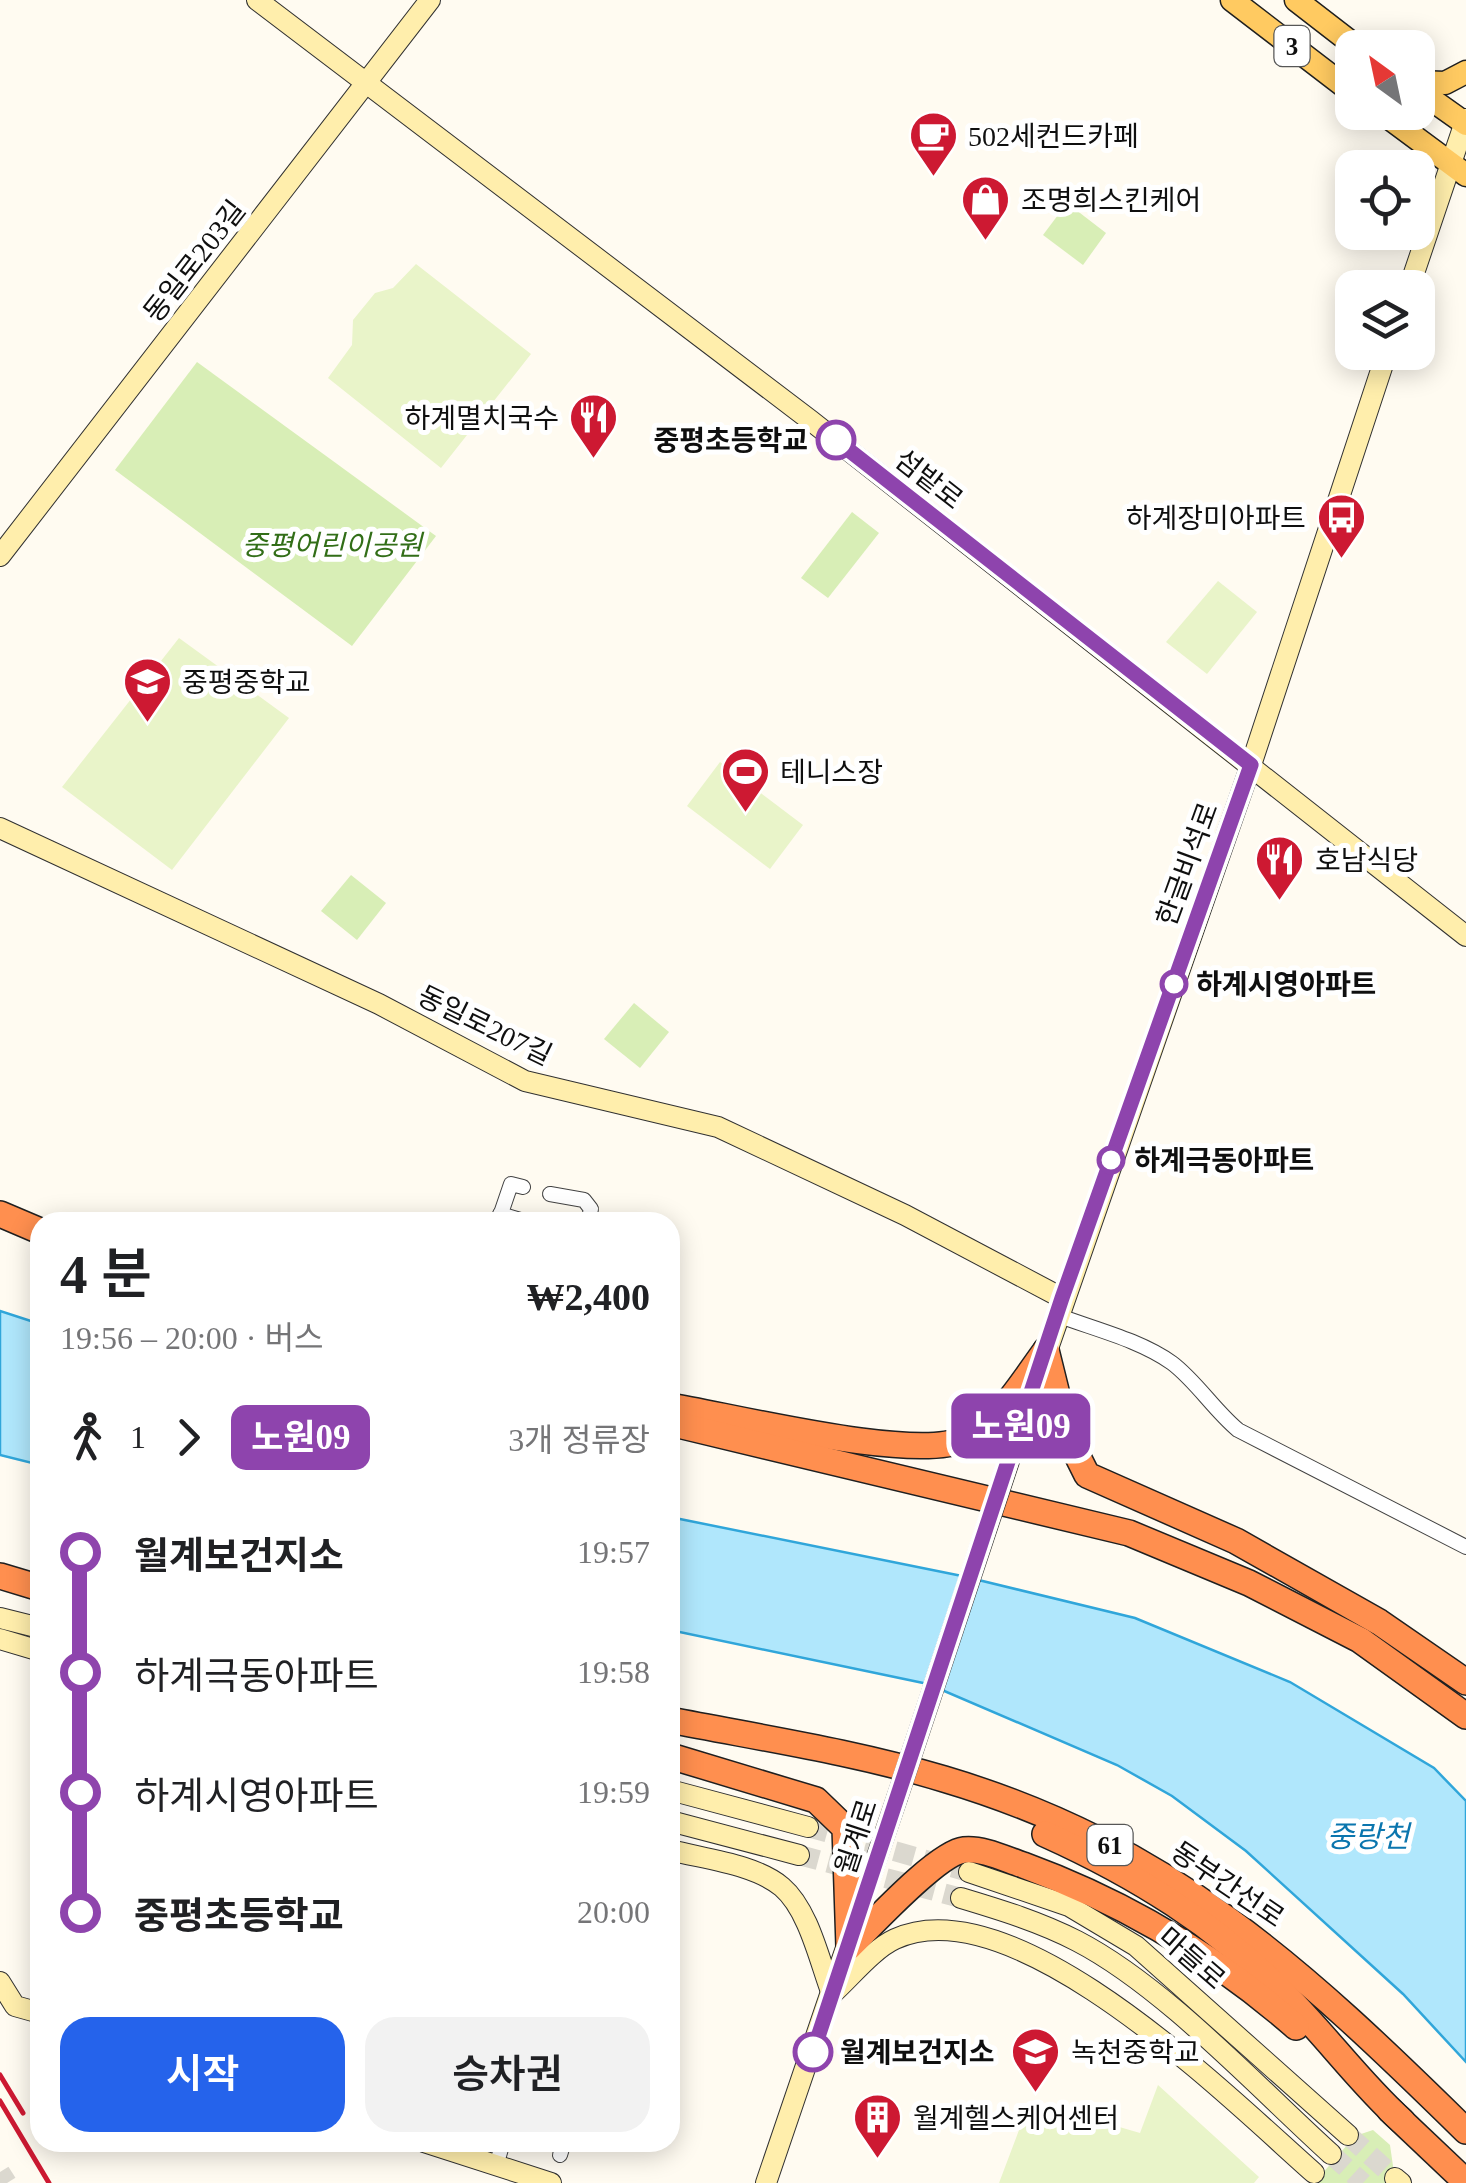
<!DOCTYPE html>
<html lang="ko">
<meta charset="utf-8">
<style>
:root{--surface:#fff;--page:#f2f2f2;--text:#202124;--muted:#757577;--accent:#2563eb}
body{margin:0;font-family:"Times New Roman","Noto Sans KR",serif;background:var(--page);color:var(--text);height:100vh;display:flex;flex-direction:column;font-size:38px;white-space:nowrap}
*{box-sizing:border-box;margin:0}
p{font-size:32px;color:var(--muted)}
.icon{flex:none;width:55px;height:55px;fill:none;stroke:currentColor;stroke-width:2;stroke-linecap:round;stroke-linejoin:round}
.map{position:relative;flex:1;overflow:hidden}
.drawer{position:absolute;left:30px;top:1212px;width:650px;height:940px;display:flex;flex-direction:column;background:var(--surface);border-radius:30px;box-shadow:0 5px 25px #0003}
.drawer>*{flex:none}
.badge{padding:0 20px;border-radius:15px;font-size:35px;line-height:65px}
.needle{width:65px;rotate:327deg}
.buttons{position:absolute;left:1335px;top:30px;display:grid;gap:20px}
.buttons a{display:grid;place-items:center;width:100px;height:100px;border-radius:20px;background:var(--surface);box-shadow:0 5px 25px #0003;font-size:50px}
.map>.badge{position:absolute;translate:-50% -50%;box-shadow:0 0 0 5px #fff}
.legs{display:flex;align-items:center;gap:15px;height:110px;padding:0 30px;font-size:32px}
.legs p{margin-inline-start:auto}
.summary{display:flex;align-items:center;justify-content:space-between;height:170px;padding:0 30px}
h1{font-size:55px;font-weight:600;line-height:75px}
.primary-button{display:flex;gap:20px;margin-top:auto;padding:20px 30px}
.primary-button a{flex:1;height:115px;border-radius:30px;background:var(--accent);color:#fff;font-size:40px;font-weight:600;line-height:115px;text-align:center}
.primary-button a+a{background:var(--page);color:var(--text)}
ul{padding:0 30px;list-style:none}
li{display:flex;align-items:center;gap:35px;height:120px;font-size:38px}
li i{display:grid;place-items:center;width:15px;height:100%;margin:0 12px;background:currentColor}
li i::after{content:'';width:25px;height:25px;margin:-12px;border:8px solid;border-radius:50%;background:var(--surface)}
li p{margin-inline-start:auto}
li:first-child i{background:linear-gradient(#0000 50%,currentColor 0)}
li:last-child i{background:linear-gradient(currentColor 50%,#0000 0)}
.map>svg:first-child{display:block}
.green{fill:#d8eeb6}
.pitch{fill:#e9f4c9}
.water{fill:#b0e7fc;stroke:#30a6da;stroke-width:2.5}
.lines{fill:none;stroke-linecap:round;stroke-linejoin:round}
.secondary-tunnel{stroke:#dbd8cf;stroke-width:20;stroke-dasharray:20 10;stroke-linecap:butt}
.street-casing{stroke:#424242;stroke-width:16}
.secondary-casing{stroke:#313131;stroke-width:22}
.primary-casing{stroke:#202020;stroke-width:25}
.highway-casing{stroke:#202020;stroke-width:28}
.street{stroke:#fff;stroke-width:14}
.secondary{stroke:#ffeeac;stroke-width:20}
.primary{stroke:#ffca61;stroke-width:22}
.highway{stroke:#ff8f4f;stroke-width:25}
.rail{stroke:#cd1932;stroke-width:5}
.secondary-bridge-casing{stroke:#313131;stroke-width:22;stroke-linecap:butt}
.secondary-bridge{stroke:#ffeeac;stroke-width:20}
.line-1-casing{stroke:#fff;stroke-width:22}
.line-1{stroke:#8e44ad;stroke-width:15}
.stop-1-dot{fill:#fff;stroke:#8e44ad;stroke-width:5}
.labels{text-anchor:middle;stroke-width:10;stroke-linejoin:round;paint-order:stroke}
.shield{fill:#fff;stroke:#575757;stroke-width:2.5}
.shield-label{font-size:25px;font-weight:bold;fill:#0f0f0f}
.poi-label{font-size:28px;fill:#0f0f0f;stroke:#fff;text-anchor:start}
.street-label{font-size:28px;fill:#0f0f0f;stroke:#fff}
.stop-label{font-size:28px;font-weight:bold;fill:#0f0f0f;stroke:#fff;text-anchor:start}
.park-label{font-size:28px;font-style:italic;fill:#326e18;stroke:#fff}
.water-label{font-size:30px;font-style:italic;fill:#0b76ae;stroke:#fff}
</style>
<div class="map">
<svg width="1466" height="2183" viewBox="0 0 1466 2183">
<rect width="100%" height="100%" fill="#fffbf1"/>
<g class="green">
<path d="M1067 203 1106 233 1083 265 1043 235Z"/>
<path d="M197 362 436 536 352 646 115 470Z"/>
<path d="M852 512 879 533 828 598 801 578Z"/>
<path d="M351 875 386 903 357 940 321 911Z"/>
<path d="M634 1003 669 1032 640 1068 604 1039Z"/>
<path d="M1373 2130 1390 2145 1394 2173 1386 2183H1314L1355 2136Z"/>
</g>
<g class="pitch">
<path d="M416 264 531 354 441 468 328 378 352 345 353 320 375 293 393 288Z"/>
<path d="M1218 581 1257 612 1207 674 1166 642Z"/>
<path d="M179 638 289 718 172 870 62 787Z"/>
<path d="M720 762 803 825 770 869 687 806Z"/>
<path d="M1158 2085 1259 2177 1254 2183H999L1030 2101 1140 2133Z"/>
</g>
<g class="water">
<path d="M0 1311 40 1324V1465L0 1455Z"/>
<path d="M670 1517 962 1576 1135 1618 1290 1682 1434 1768 1466 1801V2062L1403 1994 1246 1851 1172 1796 1117 1765 928 1684 670 1630Z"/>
</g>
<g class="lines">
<g class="secondary-tunnel">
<path d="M808 1827 969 1872"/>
<path d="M799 1855 961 1898"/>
<path d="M1348 2135 1395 2178"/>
<path d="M1331 2154 1363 2183"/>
<path d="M0 2172 7 2183"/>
</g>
<defs>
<g id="street">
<path d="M550 1194 584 1200 591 1209 588 1222"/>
<path d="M500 1214 527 1222"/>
<path d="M498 1222 511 1184 523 1187"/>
<path d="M1057 1315C1094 1329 1140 1340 1172 1363 1196 1381 1214 1410 1238 1430L1466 1547"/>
<path d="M560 2155 564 2142"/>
<path d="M496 2166 503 2142"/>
</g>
<g id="secondary">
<path d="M257 0 810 420 1466 936"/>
<path d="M1409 288 1466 119"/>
<path d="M0 556 430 0"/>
<path d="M0 828 379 1004 525 1081 718 1127 905 1215 1062 1298"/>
<path d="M1013 1449 1251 765 1387 352"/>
<path d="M0 1618 40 1628"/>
<path d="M0 1639 40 1651"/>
<path d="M670 1790 808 1827"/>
<path d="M670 1821 799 1855"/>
<path d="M670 1850C704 1859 755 1864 782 1887 809 1910 820 1963 832 1994"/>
<path d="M969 1872 1069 1906 1136 1946 1348 2135"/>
<path d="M961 1898C1001 1910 1040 1922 1077 1941 1164 1986 1257 2087 1331 2154"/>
<path d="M0 1982 15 2006 40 2013"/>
<path d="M832 1994C850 1978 873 1949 895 1939 1015 1884 1230 2099 1314 2173"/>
<path d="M424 2142 551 2183"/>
<path d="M1395 2178 1401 2183"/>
<path d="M766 2183 897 1798"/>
</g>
<g id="primary">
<path d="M1232 0 1352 92"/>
<path d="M1296 0 1358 48"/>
<path d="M1418 82 1445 83 1466 72"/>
<path d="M1418 90 1466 124"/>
<path d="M1381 112 1466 175"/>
</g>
<g id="highway">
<path d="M0 1214 40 1231"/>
<path d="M1046 1350 1067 1435 1087 1475 1236 1541 1379 1622 1466 1682"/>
<path d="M670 1406C731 1416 917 1463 964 1439 1000 1422 1023 1381 1046 1350"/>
<path d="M670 1423 1129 1533 1249 1583 1360 1640 1466 1716"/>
<path d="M0 1576 40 1588"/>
<path d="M670 1720C761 1738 855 1752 944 1779 1170 1846 1303 1971 1466 2131"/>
<path d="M670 1756 816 1800 845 1828 849 1947"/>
<path d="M1045 1834C1136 1875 1217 1925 1287 1997 1327 2037 1360 2083 1402 2121"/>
<path d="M849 1947C871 1926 937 1853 964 1850 983 1848 1005 1859 1023 1865 1124 1902 1215 1956 1296 2027"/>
<path d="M1390 2110 1466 2182"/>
</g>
</defs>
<use href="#street" class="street-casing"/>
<use href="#secondary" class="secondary-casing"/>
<use href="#primary" class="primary-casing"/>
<use href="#highway" class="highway-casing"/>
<use href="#street" class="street"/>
<use href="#secondary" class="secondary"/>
<use href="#primary" class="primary"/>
<use href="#highway" class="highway"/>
<g class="rail">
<path d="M0 2075 23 2113"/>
<path d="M0 2101 49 2183"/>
</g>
<defs>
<path id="secondary-bridge" d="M897 1798 1013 1449"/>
</defs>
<use href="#secondary-bridge" class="secondary-bridge-casing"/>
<use href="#secondary-bridge" class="secondary-bridge"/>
</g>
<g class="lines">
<defs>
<path id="line-1" d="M813 2052 1062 1298 1251 765 836 440"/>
</defs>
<use href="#line-1" class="line-1-casing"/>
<use href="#line-1" class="line-1"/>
</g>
<defs>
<symbol id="cafe-pin" viewBox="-11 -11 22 30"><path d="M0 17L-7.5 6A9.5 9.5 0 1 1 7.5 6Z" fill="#cd1932" stroke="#fff"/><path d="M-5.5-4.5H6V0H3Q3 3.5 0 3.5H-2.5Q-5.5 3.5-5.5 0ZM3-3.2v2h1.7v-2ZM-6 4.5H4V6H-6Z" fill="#fff"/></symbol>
<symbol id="shop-pin" viewBox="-11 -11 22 30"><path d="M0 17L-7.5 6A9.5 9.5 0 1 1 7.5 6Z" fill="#cd1932" stroke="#fff"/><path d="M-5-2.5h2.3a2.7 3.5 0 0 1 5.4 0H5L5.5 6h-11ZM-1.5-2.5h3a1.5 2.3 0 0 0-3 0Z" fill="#fff"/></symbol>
<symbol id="restaurant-pin" viewBox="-11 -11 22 30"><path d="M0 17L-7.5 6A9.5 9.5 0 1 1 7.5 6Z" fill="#cd1932" stroke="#fff"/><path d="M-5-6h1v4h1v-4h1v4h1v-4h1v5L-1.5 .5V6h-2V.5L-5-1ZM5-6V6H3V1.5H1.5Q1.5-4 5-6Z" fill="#fff"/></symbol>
<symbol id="bus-pin" viewBox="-11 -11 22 30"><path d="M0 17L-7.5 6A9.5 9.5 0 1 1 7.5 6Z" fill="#cd1932" stroke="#fff"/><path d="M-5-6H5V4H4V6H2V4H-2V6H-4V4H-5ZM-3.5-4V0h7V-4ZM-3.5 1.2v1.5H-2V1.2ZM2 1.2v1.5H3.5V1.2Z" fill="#fff"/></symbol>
<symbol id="school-pin" viewBox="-11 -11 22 30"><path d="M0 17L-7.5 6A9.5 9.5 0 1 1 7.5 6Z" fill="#cd1932" stroke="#fff"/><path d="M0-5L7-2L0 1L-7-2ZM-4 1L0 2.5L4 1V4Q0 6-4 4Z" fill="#fff"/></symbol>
<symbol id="stadium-pin" viewBox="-11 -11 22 30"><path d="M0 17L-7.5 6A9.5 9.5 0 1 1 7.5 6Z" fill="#cd1932" stroke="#fff"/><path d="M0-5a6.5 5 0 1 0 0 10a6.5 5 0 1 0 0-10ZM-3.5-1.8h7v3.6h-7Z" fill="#fff"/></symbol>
<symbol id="building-pin" viewBox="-11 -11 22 30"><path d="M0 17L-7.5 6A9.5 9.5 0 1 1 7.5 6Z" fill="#cd1932" stroke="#fff"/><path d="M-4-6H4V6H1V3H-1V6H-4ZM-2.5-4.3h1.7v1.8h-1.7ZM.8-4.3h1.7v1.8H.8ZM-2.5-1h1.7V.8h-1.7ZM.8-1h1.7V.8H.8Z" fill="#fff"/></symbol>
</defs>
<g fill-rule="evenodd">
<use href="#cafe-pin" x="906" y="108" width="55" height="75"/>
<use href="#shop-pin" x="958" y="172" width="55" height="75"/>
<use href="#restaurant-pin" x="566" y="390" width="55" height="75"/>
<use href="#bus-pin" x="1314" y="490" width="55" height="75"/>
<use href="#school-pin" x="120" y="654" width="55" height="75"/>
<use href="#stadium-pin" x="718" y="744" width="55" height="75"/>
<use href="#restaurant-pin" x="1252" y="832" width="55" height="75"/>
<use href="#school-pin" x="1008" y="2024" width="55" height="75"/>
<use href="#building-pin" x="850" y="2090" width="55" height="75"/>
</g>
<g class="stop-1-dot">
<circle cx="836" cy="440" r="18"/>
<circle cx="1174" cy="984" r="12"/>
<circle cx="1111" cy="1160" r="12"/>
<circle cx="813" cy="2052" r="18"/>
</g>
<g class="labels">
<g class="shield">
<rect x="1274.5" y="26" width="35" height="40" rx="8"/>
<rect x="1087.5" y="1825" width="45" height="40" rx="8"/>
</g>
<g class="shield-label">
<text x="1292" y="55">3</text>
<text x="1110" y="1854">61</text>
</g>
<g class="poi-label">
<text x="968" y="146">502세컨드카페</text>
<text x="1021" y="210">조명희스킨케어</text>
<text x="559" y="428" text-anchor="end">하계멸치국수</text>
<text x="1306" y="528" text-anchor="end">하계장미아파트</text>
<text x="182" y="692">중평중학교</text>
<text x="780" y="782">테니스장</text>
<text x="1315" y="870">호남식당</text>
<text x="1071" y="2062">녹천중학교</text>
<text x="913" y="2128">월계헬스케어센터</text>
</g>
<g class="street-label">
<text transform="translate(194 261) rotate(-52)" y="10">동일로203길</text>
<text transform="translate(929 479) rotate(38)" y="10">섬밭로</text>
<text transform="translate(1187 864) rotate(-70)" y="10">한글비석로</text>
<text transform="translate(485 1025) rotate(26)" y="10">동일로207길</text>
<text transform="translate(856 1837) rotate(-72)" y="10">월계로</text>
<text transform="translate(1228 1884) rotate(34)" y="10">동부간선로</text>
<text transform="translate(1192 1958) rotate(41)" y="10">마들로</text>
</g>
<g class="stop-label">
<text x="808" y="450" text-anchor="end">중평초등학교</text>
<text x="1196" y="994">하계시영아파트</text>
<text x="1134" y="1170">하계극동아파트</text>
<text x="840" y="2062">월계보건지소</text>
</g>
<g class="park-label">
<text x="332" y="555">중평어린이공원</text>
</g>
<g class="water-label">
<text x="1368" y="1847">중랑천</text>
</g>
</g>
</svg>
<div class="buttons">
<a><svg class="needle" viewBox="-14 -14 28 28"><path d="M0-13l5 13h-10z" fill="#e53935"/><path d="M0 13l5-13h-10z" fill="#757577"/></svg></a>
<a><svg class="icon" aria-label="locate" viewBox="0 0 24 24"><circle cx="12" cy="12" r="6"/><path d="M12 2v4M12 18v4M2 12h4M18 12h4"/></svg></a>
<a><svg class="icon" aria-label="layers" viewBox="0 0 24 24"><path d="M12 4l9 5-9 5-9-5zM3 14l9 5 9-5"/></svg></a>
</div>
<b class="badge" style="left:1021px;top:1426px;background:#8e44ad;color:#fff">노원09</b>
<section class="drawer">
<div class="summary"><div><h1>4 분</h1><p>19:56 – 20:00 · 버스</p></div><b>₩2,400</b></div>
<div class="legs"><svg class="icon" aria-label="walk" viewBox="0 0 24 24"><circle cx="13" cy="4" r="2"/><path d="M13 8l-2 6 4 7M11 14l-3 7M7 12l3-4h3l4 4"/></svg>1<svg class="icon" aria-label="forward" viewBox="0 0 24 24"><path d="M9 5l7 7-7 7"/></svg><b class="badge" style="background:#8e44ad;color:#fff">노원09</b><p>3개 정류장</p></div>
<ul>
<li><i style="color:#8e44ad"></i><b>월계보건지소</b><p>19:57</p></li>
<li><i style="color:#8e44ad"></i><span>하계극동아파트</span><p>19:58</p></li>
<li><i style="color:#8e44ad"></i><span>하계시영아파트</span><p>19:59</p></li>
<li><i style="color:#8e44ad"></i><b>중평초등학교</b><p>20:00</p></li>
</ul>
<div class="primary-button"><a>시작</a><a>승차권</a></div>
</section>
</div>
